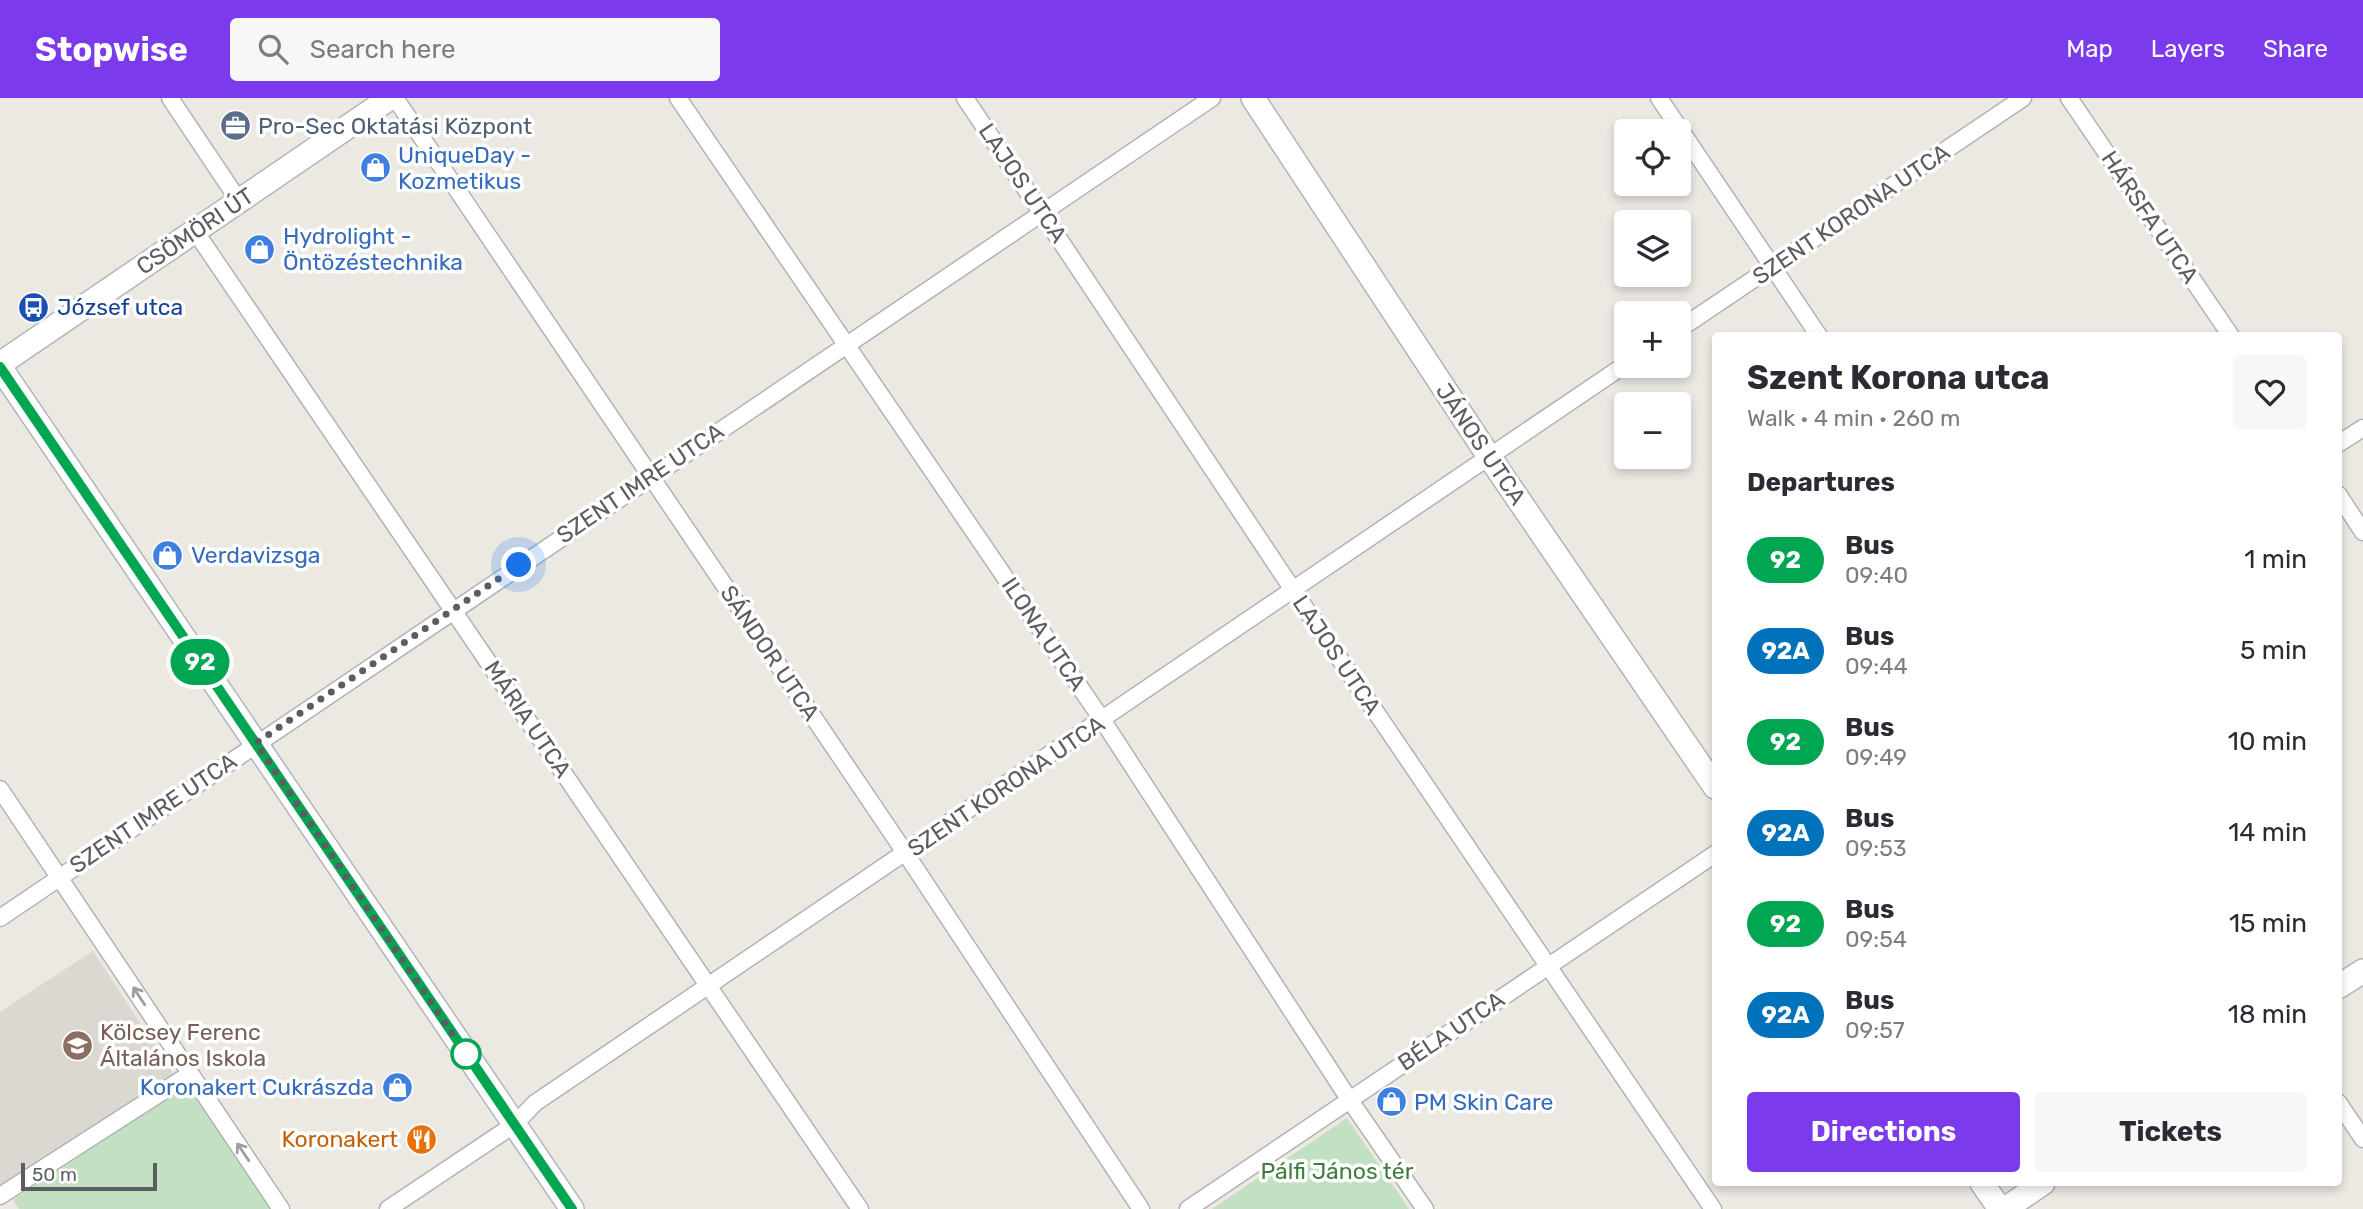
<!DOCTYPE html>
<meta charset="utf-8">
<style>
:root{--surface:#fff;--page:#f7f7f7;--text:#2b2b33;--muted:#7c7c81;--accent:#7c3aed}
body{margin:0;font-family:Rubik,sans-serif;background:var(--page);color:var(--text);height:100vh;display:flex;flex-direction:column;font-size:26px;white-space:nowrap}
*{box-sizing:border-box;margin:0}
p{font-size:23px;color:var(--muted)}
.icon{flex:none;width:38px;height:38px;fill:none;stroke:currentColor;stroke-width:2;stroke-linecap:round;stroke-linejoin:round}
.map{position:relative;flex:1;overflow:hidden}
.sheet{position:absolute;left:1712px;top:234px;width:630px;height:854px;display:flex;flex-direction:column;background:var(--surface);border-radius:7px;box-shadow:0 4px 10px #0003}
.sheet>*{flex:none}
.badge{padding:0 14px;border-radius:23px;font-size:24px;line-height:46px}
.fabs{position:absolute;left:1614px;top:21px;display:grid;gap:14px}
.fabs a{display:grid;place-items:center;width:77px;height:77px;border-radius:7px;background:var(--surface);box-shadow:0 4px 10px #0003;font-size:35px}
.scale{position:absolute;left:21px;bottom:18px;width:136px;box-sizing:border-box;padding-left:7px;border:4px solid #5b5e61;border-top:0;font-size:19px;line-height:24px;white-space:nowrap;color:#5b5e61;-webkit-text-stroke:5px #fff;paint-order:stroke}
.you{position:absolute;width:35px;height:35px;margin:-18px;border:5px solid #fff;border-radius:50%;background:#1a73e8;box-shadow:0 0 0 10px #1a73e833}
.map>.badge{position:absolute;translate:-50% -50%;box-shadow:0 0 0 4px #fff}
h2{padding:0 35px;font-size:26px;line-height:63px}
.round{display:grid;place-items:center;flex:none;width:74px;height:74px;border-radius:7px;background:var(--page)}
.overview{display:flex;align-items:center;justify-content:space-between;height:119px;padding:0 35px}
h1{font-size:33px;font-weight:700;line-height:52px}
.action{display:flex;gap:14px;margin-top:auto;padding:14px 35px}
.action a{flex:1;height:80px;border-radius:7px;background:var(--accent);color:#fff;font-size:28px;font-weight:700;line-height:80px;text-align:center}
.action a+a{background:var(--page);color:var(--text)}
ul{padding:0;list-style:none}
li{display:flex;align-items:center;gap:21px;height:91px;padding:0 35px}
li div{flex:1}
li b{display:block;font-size:26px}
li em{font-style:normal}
li .badge{min-width:77px;font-weight:700;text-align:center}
header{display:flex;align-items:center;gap:42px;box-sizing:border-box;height:98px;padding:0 35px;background:var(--accent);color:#fff}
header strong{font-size:33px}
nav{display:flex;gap:38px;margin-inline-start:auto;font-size:24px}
.search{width:490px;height:63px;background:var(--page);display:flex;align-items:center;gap:18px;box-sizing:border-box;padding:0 24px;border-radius:7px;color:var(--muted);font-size:26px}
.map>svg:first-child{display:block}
.education{fill:#dbd8d1}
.green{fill:#c3e0c2}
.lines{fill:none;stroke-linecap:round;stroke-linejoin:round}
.street-casing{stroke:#b0b3b6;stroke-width:19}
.secondary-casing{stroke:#b2b5b8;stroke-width:26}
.street{stroke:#fff;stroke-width:16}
.secondary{stroke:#fff;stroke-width:23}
.oneway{stroke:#9d9ea0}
.line-casing{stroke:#fff;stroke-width:16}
.line{stroke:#00a651;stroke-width:10}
.walk{stroke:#5b5e61;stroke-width:7;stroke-dasharray:0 12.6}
.stop-dot{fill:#fff;stroke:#00a651;stroke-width:3.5}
.labels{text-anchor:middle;stroke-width:7;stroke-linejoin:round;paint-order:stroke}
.service-label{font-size:23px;fill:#4e5e75;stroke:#fff;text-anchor:start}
.shop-label{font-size:23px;fill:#366cbe;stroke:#fff;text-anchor:start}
.street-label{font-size:23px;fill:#5b5e61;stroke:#fff}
.transit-label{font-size:23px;fill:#164399;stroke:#fff;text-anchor:start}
.education-label{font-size:23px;fill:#785e54;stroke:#fff;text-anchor:start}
.food-label{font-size:23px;fill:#c56008;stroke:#fff;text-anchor:end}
.park-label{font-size:23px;fill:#3e7d3e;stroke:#fff}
</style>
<header>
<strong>Stopwise</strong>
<div class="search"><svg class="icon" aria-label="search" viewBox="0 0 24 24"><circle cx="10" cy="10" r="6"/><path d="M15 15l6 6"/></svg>Search here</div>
<nav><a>Map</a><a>Layers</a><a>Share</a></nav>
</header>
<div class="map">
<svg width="2363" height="1111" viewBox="0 0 2363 1111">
<rect width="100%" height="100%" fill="#ece9e3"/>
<path class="education" d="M93 853 176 980 4 1092 0 1086V914Z"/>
<g class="green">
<path d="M194 983 279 1111H19L13 1102Z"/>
<path d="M1347 1020 1409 1111H1212Z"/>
</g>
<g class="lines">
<defs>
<g id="street">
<path d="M170 0 239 103"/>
<path d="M395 0 906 756 1141 1111"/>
<path d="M678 0 1103 623 1349 1001 1425 1111"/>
<path d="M965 0 1293 492 1713 1111"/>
<path d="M1659 0 1819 238"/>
<path d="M2069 0 2231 238"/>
<path d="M195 133 860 1111"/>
<path d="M1678 232 2023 0"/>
<path d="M2338 346 2363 330"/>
<path d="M2338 396 2363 434"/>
<path d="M0 691 281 1111"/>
<path d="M0 820 1212 0"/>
<path d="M2338 1004 2363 1041"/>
<path d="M0 1098 190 976"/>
<path d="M388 1111 515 1026 535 1005 1626 266"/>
<path d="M1188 1111 1715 756"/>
</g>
<g id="secondary">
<path d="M1253 0 1488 357 1715 689"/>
<path d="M0 266 390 0"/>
<path d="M0 269 572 1111"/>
<path d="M2338 889 2363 873"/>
<path d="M1982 1085 2000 1111"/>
<path d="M2005 1111 2043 1085"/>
</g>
</defs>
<use href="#street" class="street-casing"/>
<use href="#secondary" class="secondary-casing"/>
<use href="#street" class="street"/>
<use href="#secondary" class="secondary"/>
</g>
<defs><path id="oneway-shaft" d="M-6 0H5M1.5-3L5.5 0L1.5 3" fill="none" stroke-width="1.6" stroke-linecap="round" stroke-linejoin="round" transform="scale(1.75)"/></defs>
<g class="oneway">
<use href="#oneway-shaft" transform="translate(139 898) rotate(-123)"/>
<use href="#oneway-shaft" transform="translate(243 1054) rotate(-124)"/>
</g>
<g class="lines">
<defs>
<path id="line" d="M0 269 572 1111"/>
</defs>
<use href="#line" class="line-casing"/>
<use href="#line" class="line"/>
<path class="walk" d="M466 956 256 645 519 467"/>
</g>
<defs>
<symbol id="office-disc" viewBox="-11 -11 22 22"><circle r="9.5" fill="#5c6f8a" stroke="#fff"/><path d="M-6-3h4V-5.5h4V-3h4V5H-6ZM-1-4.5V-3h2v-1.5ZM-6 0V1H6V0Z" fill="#fff"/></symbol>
<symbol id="shop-disc" viewBox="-11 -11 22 22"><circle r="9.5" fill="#3f7fe0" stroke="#fff"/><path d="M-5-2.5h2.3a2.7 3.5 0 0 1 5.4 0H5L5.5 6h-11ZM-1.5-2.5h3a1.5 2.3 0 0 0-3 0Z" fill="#fff"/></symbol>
<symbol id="bus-disc" viewBox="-11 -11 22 22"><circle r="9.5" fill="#1a4fb4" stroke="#fff"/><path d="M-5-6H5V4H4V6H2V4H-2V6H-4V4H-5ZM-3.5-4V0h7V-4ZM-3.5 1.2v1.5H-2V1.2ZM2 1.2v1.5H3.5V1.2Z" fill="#fff"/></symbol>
<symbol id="school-disc" viewBox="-11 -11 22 22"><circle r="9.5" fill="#8d6e63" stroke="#fff"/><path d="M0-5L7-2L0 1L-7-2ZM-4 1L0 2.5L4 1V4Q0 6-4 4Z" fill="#fff"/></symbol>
<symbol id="restaurant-disc" viewBox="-11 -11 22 22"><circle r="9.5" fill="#e8710a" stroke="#fff"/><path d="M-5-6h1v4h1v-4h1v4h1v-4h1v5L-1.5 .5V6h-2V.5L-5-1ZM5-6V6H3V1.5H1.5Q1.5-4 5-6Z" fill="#fff"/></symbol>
</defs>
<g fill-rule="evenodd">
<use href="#office-disc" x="218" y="10" width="35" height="35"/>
<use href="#shop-disc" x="358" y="52" width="35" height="35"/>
<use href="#shop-disc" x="242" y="134" width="35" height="35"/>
<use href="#bus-disc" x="16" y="192" width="35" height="35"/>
<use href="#shop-disc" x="150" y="440" width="35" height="35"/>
<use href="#school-disc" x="60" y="930" width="35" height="35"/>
<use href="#shop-disc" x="380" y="972" width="35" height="35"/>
<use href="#shop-disc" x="1374" y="986" width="35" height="35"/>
<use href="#restaurant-disc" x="404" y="1024" width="35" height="35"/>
</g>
<circle class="stop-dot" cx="466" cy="956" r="14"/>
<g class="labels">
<g class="service-label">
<text x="258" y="36">Pro-Sec Oktatási Központ</text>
</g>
<g class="shop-label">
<text x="398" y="65">UniqueDay -<tspan x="398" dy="26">Kozmetikus</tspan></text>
<text x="283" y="146">Hydrolight -<tspan x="283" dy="26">Öntözéstechnika</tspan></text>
<text x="191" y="465">Verdavizsga</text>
<text x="374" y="997" text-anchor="end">Koronakert Cukrászda</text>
<text x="1414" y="1012">PM Skin Care</text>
</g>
<g class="street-label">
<text transform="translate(1023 85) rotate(56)" y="8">LAJOS UTCA</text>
<text transform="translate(1851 116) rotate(-34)" y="8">SZENT KORONA UTCA</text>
<text transform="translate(2150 119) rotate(56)" y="8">HÁRSFA UTCA</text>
<text transform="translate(195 133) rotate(-34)" y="8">CSÖMÖRI ÚT</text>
<text transform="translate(1481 346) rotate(56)" y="8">JÁNOS UTCA</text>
<text transform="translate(640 385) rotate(-34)" y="8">SZENT IMRE UTCA</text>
<text transform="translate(1044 536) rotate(56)" y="8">ILONA UTCA</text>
<text transform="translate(770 555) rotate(56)" y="8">SÁNDOR UTCA</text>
<text transform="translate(1337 557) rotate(56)" y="8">LAJOS UTCA</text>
<text transform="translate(528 621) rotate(56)" y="8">MÁRIA UTCA</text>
<text transform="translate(1006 688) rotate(-34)" y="8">SZENT KORONA UTCA</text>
<text transform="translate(153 715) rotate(-34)" y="8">SZENT IMRE UTCA</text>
<text transform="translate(1451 933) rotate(-34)" y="8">BÉLA UTCA</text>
</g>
<g class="transit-label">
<text x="57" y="217">József utca</text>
</g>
<g class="education-label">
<text x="100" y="942">Kölcsey Ferenc<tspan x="100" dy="26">Általános Iskola</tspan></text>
</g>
<g class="food-label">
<text x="398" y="1049">Koronakert</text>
</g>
<g class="park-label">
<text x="1337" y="1081">Pálfi János tér</text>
</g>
</g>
</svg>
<div class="fabs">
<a><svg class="icon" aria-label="locate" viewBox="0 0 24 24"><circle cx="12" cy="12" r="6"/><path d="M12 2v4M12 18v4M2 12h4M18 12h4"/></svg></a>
<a><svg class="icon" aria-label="layers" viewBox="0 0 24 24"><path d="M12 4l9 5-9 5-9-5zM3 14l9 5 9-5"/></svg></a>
<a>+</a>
<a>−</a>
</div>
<div class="scale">50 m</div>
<div class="you" style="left:519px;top:467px"></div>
<b class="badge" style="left:200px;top:564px;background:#00a651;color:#fff">92</b>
<section class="sheet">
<div class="overview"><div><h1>Szent Korona utca</h1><p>Walk · 4 min · 260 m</p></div><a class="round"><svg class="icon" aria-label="heart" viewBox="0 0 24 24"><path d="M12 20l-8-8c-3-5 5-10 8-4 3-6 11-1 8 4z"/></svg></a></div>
<h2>Departures</h2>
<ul>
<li><span class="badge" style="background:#00a651;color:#fff">92</span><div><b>Bus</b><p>09:40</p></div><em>1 min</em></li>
<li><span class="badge" style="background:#0072bc;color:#fff">92A</span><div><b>Bus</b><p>09:44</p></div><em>5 min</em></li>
<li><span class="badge" style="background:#00a651;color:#fff">92</span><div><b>Bus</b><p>09:49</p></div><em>10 min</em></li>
<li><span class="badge" style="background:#0072bc;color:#fff">92A</span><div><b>Bus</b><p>09:53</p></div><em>14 min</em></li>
<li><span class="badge" style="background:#00a651;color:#fff">92</span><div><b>Bus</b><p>09:54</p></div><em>15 min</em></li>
<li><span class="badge" style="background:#0072bc;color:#fff">92A</span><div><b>Bus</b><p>09:57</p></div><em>18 min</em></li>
</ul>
<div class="action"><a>Directions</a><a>Tickets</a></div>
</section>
</div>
